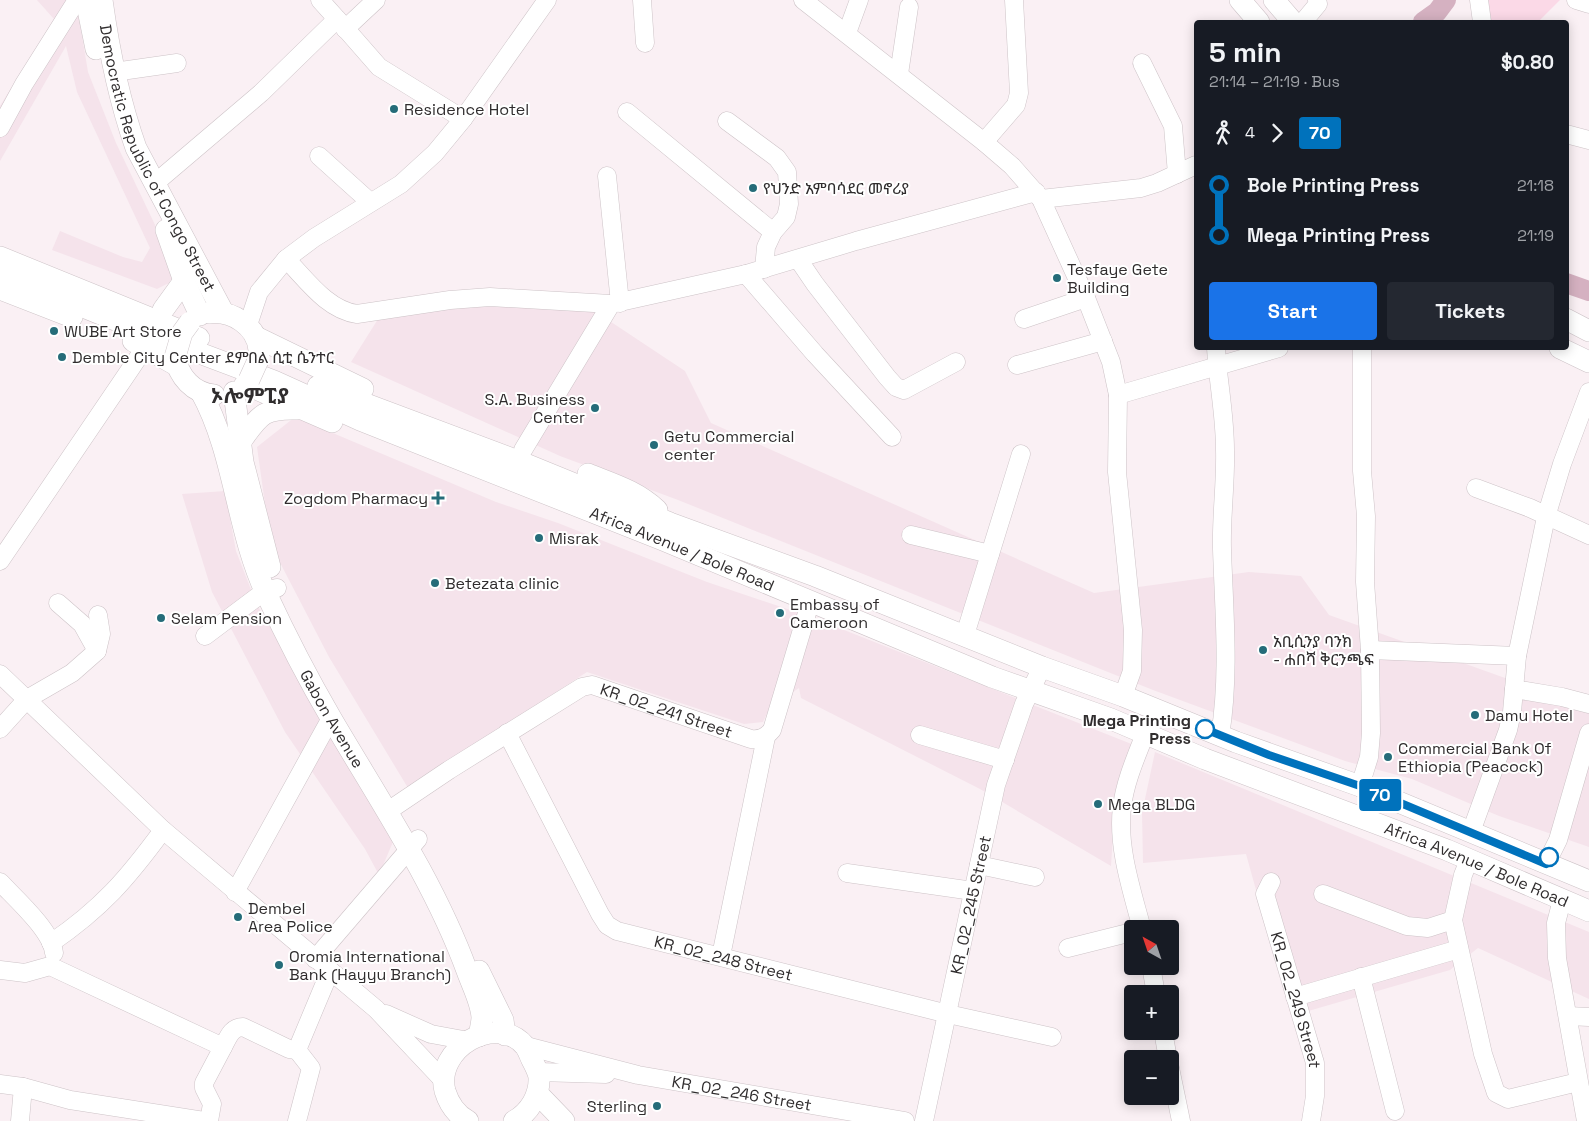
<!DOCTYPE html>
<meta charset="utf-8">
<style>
:root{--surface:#171b24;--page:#242831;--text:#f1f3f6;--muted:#9ea1a6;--accent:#1a73e8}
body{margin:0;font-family:"Space Grotesk","Noto Sans Ethiopic",sans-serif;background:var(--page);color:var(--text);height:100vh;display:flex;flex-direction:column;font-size:19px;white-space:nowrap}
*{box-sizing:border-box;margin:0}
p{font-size:16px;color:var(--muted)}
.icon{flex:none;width:28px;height:28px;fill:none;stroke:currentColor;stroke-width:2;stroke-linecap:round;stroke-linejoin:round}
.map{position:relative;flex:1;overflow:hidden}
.drawer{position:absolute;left:1194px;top:20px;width:375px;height:330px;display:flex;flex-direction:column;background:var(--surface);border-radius:5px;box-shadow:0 2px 12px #0003}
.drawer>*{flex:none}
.badge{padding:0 10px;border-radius:4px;font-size:18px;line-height:32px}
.needle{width:32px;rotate:320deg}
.fabs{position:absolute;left:1124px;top:920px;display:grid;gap:10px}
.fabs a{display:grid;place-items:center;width:55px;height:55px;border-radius:5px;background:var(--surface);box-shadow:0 2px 12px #0003;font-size:25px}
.map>.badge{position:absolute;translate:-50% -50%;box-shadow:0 0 0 2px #fff}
.legs{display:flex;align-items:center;gap:8px;height:55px;padding:0 15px;font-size:16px}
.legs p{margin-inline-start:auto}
.head{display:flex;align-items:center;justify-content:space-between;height:85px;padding:0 15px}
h1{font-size:28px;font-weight:600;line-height:38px}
.cta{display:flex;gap:10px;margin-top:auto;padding:10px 15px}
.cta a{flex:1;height:58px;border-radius:5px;background:var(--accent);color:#fff;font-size:20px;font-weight:600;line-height:58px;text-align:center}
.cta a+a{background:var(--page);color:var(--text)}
ul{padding:0 15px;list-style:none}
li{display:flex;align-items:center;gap:18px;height:50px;font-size:19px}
li i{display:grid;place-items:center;width:8px;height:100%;margin:0 6px;background:currentColor}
li i::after{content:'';width:12px;height:12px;margin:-6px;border:4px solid;border-radius:50%;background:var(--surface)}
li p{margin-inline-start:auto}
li:first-child i{background:linear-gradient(#0000 50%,currentColor 0)}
li:last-child i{background:linear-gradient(currentColor 50%,#0000 0)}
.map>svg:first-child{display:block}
.built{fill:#f5e3eb}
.green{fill:#fbd9e7}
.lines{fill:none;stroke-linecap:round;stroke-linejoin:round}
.river{stroke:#d5b1c1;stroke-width:20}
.minor-casing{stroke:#cdc3c7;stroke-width:19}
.major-casing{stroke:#cdc3c7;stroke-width:22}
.minor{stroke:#fff;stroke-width:18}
.major{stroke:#fff;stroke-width:21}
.major-bridge-casing{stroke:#cdc3c7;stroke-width:22;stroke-linecap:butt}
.major-bridge{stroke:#fff;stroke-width:21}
.line-1-casing{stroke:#fff;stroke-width:11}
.line-1{stroke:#0072bc;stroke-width:8}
.poi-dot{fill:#256c79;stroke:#fff;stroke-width:2}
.stop-1-dot{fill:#fff;stroke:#0072bc;stroke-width:2.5}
.labels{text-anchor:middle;stroke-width:4;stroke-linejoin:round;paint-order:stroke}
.poi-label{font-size:16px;fill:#302d2e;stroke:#fff;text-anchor:start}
.street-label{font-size:16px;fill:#302d2e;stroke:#fff}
.stop-label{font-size:16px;font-weight:bold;fill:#302d2e;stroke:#fff;text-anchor:end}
.district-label{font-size:21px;font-weight:bold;fill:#302d2e;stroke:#fff}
</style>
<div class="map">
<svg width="1589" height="1121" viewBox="0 0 1589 1121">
<rect width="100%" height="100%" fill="#faf0f4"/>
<g class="built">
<path d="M37 0H76L88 72 116 143 166 248 175 273 169 283 157 289 52 250 60 231 123 257 142 262 150 248 77 92 66 46 0 161V106L54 19Z"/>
<path d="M390 300 587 306 685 371 711 423 1094 593 1249 572 1301 576 1329 615 1589 708V847L1499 816 1412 779 1345 761 1153 690 678 500 560 456 351 362Z"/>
<path d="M295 417 496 502 558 523 707 582 814 618 1134 745 1114 819 1111 866 980 789 801 698 799 688 770 707 763 722 744 724 587 672 408 788 329 657 275 553 265 504 257 447Z"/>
<path d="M225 491 236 551 257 605 395 837 379 875 365 849 285 732 212 592 182 494Z"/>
<path d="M1155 752 1589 932V999L1478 948 1450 970 1291 1016 1246 854 1143 863 1142 813Z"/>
</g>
<path class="green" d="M1488 0H1560L1538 22H1478Z"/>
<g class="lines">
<g class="river">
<path d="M1423 22 1437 12 1446 0"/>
<path d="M1566 283 1589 291"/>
</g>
<defs>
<g id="minor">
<path d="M320 0 337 19"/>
<path d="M642 0 645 43"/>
<path d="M803 0 984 142 1012 166 1041 199 1086 298 1111 362 1118 395 1117 472 1133 630 1132 671 1123 696"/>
<path d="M1479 0 1482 22"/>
<path d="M1576 0 1589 4"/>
<path d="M1303 22 1318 4 1317 0"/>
<path d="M345 29 376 0"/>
<path d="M847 33 859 0"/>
<path d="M1142 63 1173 126 1177 174"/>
<path d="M114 72 177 63"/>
<path d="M899 74 909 7"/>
<path d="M627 112 773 232"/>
<path d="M727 121 777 158 787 172 789 204 786 217 773 232 766 247 764 269"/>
<path d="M0 128 24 84 77 0"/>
<path d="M1566 134 1589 140"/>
<path d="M984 142 1016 105 1019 93 1014 0"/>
<path d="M319 156 370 202"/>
<path d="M607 176 620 303"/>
<path d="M154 184 261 93 337 19 379 67 463 119"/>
<path d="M1041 199 1141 188 1157 183 1196 165"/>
<path d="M286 259C306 279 327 310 357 314L450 300 490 297 611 304"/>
<path d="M798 259 815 284 887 377 896 387 904 390 956 362"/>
<path d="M746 274 815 354 892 437"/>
<path d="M1024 319 1086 298"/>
<path d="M248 325 259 292 286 259 314 238 401 184 435 153 463 119 547 0"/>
<path d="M1216 348C1218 382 1225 415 1225 450 1226 483 1221 516 1222 549 1224 612 1230 674 1220 736"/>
<path d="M1017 365 1103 341"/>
<path d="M1118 395 1279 348"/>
<path d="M523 450 611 304 746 274 856 241 1036 192"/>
<path d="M1476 488 1530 508 1589 535"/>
<path d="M911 535 990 554"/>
<path d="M0 561 146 346"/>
<path d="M58 603 82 624 97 651"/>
<path d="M965 635 1021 454"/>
<path d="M205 636 265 591 277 588"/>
<path d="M1370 650 1517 656"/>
<path d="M0 674 163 830 376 1009 442 1079"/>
<path d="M1514 689 1562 697 1589 704"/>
<path d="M0 729 27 699 72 673 97 651 101 634 98 615"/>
<path id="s1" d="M507 733 600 914 607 925 617 931 948 1014 1052 1037"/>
<path d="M920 735 1005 760"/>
<path d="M1360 786 1369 757 1371 733 1370 650 1365 582 1366 516 1362 471V348"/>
<path id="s2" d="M388 811 449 770 582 687 592 685 751 739C761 740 766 737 772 730L810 603"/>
<path d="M1471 832 1508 730 1512 712 1517 656 1546 517 1562 464 1589 392"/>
<path d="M1469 860 1463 875 1453 920 1483 1054 1496 1093 1508 1099 1578 1082"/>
<path d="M1546 864 1558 840 1589 733"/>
<path d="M979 865 1035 877"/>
<path d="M847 873 973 891"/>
<path d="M0 882C15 898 52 931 54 953"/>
<path id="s3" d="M1271 882 1265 894 1315 1063V1096L1311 1121"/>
<path d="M235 892 331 718"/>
<path d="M1323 894 1407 926 1428 928 1453 920"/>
<path d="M1562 900 1556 923 1557 958 1586 1121"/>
<path d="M1142 929C1132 891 1117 847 1122 807 1125 782 1136 757 1145 734"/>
<path d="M51 943C102 908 127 879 163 830"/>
<path d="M1068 948 1132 932"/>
<path d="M721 956 766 737"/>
<path d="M315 959 418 839"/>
<path d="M1151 966 1156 994"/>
<path d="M0 970 25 973 50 966 223 1047C228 1038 231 1027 243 1027L289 1049 297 1050 330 971"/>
<path d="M1361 977 1395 1111"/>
<path d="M1295 997 1459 949"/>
<path d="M386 1014 431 1034 469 1041"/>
<path d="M1568 1016 1589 1017"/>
<path d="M1163 1031 1168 1059"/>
<path id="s4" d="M526 1046 638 1075 905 1121"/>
<path d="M297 1050 311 1068 297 1121"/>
<path d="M1170 1068 1181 1121"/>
<path d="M538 1072 606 1074"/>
<path d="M0 1084 23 1087 70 1100 204 1121"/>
<path d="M20 1121 23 1087"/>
<path d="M209 1121 212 1104 204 1088V1083L223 1047"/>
<path id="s5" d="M924 1121 996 785 1024 704 1042 667"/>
</g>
<g id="major">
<path d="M86 0 96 49"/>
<path id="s6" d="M102 0C109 51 119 100 136 148L223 312"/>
<path d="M1240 0 1259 22"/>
<path d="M1274 0 1293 22"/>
<path d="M166 230 184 281 200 315"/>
<path d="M0 257 199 338"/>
<path id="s7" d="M0 273 162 339 274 381 360 420 663 540 992 677 1111 719 1205 759 1447 850 1589 911"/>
<path d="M0 289 72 317"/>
<path d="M163 310 184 281"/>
<path d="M209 313C232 310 257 326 259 350"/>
<path d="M1566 319 1589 331"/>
<path d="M256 337 363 389"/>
<path d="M133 341 176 365"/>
<path d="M1560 348 1589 362"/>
<path d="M175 357C179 377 193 393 214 395"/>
<path d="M245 384 332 422"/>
<path d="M318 386 518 461 670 523 815 576 1042 667 1123 696 1236 742 1360 786 1589 881"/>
<path id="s8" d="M201 392C235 454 236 529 266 593 286 636 307 677 331 718 379 800 434 881 467 971 472 985 481 1002 482 1017 482 1023 480 1030 479 1036"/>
<path d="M234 392 243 462 270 567"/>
<path d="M241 441C260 415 263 408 297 409"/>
<path d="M588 474C613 484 637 491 657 510"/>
<path d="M479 971 503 1020 505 1035"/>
<path d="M538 1094 564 1121"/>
<path d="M468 1121C457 1115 449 1104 445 1091 434 1049 496 1012 525 1046 528 1050 530 1056 532 1060 535 1066 538 1071 539 1077 540 1095 530 1112 514 1121"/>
</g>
</defs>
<use href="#minor" class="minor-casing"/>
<use href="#major" class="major-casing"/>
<use href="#minor" class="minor"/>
<use href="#major" class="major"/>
<defs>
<g id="major-bridge">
<path d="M175 357 182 333 190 322"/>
<path d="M249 380 259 358"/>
</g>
</defs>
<use href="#major-bridge" class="major-bridge-casing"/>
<use href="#major-bridge" class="major-bridge"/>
</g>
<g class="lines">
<defs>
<path id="line-1" d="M1205 729 1269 755 1360 786 1546 864 1549 857"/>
</defs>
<use href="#line-1" class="line-1-casing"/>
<use href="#line-1" class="line-1"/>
</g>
<g class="poi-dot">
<circle cx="394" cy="109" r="5"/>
<circle cx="753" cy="188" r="5"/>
<circle cx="1057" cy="278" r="5"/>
<circle cx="54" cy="331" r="5"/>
<circle cx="62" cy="357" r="5"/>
<circle cx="595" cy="408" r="5"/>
<circle cx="654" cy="445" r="5"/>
<path d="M435.5 490.5h5v5h5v5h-5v5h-5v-5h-5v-5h5z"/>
<circle cx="539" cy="538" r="5"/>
<circle cx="435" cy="583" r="5"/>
<circle cx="780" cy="613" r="5"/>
<circle cx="161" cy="618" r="5"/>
<circle cx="1263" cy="650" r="5"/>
<circle cx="1475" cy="715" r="5"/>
<circle cx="1388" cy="757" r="5"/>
<circle cx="1098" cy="804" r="5"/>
<circle cx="238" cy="917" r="5"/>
<circle cx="279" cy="965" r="5"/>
<circle cx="657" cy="1106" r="5"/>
</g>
<g class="stop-1-dot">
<circle cx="1205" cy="729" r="9"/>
<circle cx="1549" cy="857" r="9"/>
</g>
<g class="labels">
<g class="poi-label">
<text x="404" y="115">Residence Hotel</text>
<text x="763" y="194">የህንድ አምባሳደር መኖሪያ</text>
<text x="1067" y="275">Tesfaye Gete<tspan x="1067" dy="18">Building</tspan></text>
<text x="64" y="337">WUBE Art Store</text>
<text x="72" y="363">Demble City Center ደምበል ሲቲ ሴንተር</text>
<text x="585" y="405" text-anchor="end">S.A. Business<tspan x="585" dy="18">Center</tspan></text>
<text x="664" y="442">Getu Commercial<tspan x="664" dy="18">center</tspan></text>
<text x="428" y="504" text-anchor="end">Zogdom Pharmacy</text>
<text x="549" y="544">Misrak</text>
<text x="445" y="589">Betezata clinic</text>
<text x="790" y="610">Embassy of<tspan x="790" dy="18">Cameroon</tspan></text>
<text x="171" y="624">Selam Pension</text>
<text x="1273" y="647">አቢሲንያ ባንክ<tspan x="1273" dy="18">- ሐበሻ ቅርንጫፍ</tspan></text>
<text x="1485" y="721">Damu Hotel</text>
<text x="1398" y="754">Commercial Bank Of<tspan x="1398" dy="18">Ethiopia (Peacock)</tspan></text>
<text x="1108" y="810">Mega BLDG</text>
<text x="248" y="914">Dembel<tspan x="248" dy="18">Area Police</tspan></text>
<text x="289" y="962">Oromia International<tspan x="289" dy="18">Bank (Hayyu Branch)</tspan></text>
<text x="647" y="1112" text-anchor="end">Sterling</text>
</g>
<g class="street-label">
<text dy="6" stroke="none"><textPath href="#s6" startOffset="169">Democratic Republic of Congo Street</textPath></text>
<text dy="6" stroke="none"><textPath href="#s7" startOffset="736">Africa Avenue / Bole Road</textPath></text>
<text dy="6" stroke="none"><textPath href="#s2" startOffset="319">KR_02_241 Street</textPath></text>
<text dy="6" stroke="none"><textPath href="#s8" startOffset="354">Gabon Avenue</textPath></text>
<text dy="6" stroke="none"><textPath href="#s7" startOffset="1591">Africa Avenue / Bole Road</textPath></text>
<text dy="6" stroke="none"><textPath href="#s5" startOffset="221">KR_02_245 Street</textPath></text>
<text dy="6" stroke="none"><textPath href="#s1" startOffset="338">KR_02_248 Street</textPath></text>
<text dy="6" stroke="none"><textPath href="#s3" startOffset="124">KR_02_249 Street</textPath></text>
<text dy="6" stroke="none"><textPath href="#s4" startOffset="221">KR_02_246 Street</textPath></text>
</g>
<g class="stop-label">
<text x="1191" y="726">Mega Printing<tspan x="1191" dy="18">Press</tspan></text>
</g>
<g class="district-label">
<text x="250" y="403">ኦሎምፒያ</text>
</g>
</g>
</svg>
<div class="fabs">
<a><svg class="needle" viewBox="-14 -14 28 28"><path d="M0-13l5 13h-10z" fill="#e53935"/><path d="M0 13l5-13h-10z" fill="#9ea1a6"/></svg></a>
<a>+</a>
<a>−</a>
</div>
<b class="badge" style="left:1380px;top:795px;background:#0072bc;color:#fff">70</b>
<section class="drawer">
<div class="head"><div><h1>5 min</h1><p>21:14 – 21:19 · Bus</p></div><b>$0.80</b></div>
<div class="legs"><svg class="icon" aria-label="walk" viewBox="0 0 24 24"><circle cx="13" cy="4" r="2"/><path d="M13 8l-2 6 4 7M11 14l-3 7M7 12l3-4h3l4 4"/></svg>4<svg class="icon" aria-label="forward" viewBox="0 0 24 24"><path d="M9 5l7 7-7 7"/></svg><b class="badge" style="background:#0072bc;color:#fff">70</b></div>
<ul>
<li><i style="color:#0072bc"></i><b>Bole Printing Press</b><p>21:18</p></li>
<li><i style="color:#0072bc"></i><b>Mega Printing Press</b><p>21:19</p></li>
</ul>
<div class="cta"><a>Start</a><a>Tickets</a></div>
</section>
</div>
